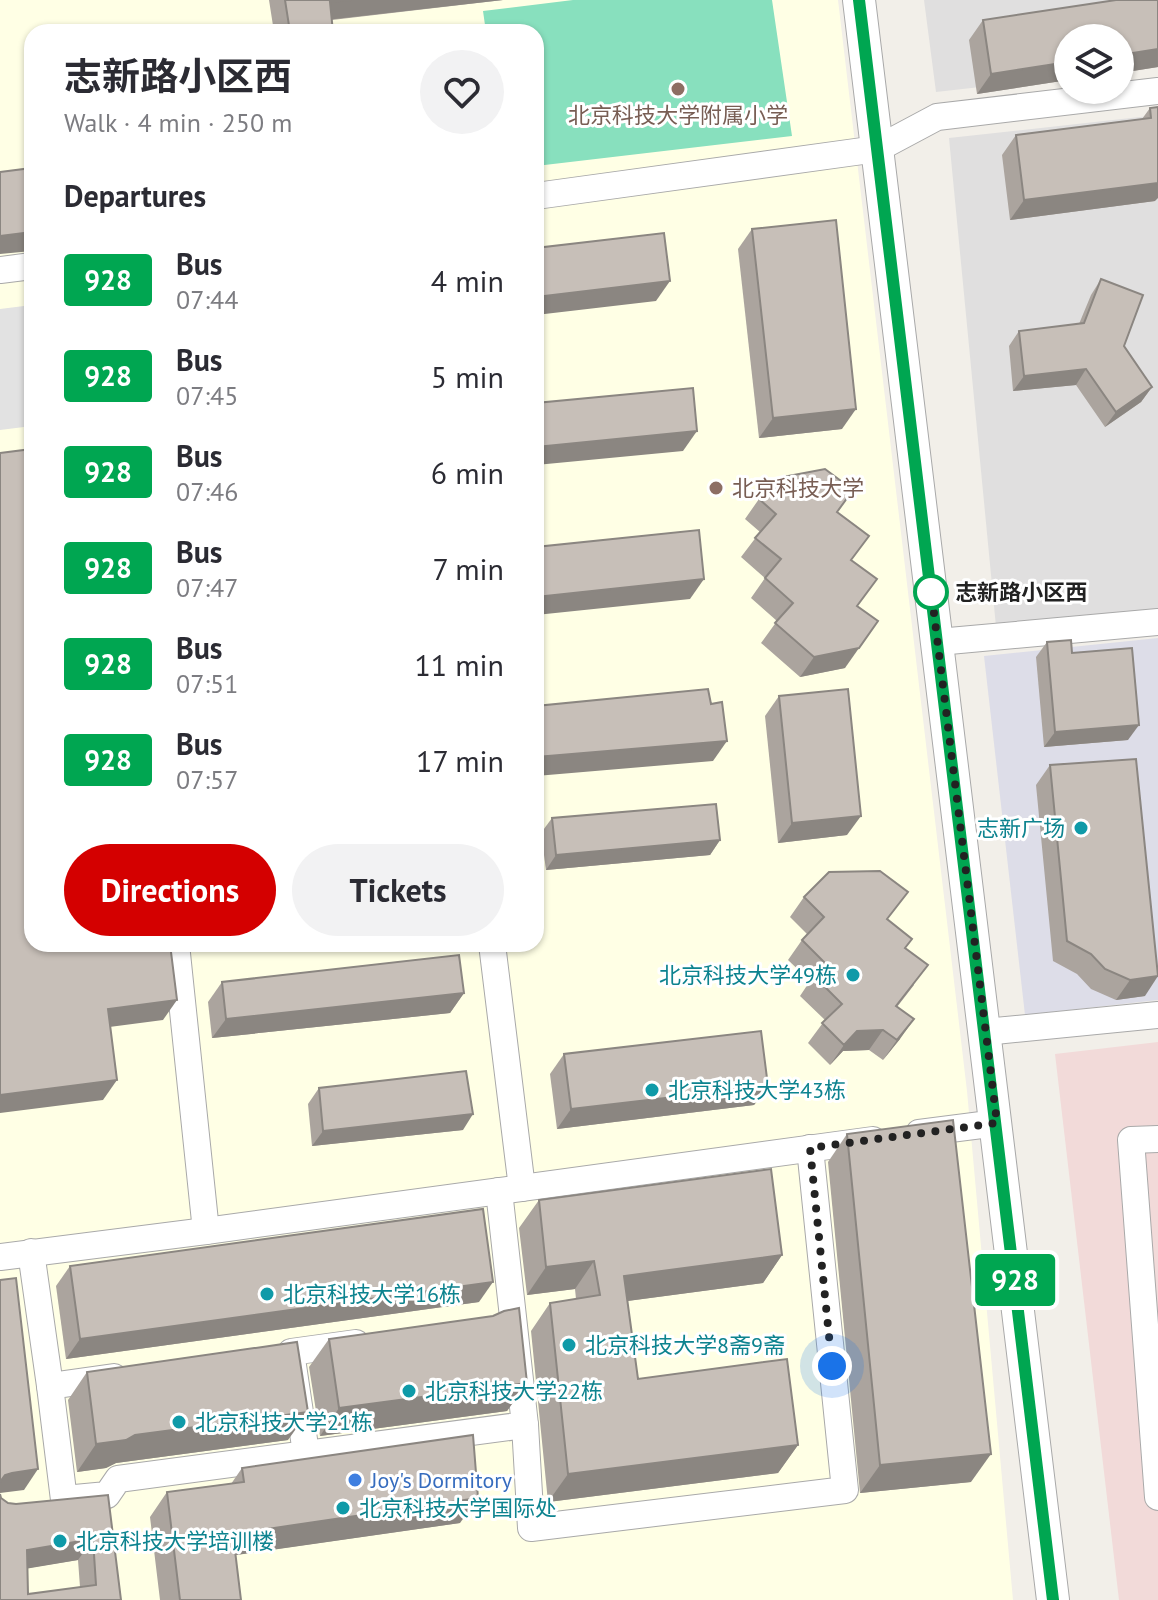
<!DOCTYPE html>
<meta charset="utf-8">
<style>
:root{--surface:#fff;--page:#f2f2f3;--text:#2b2b33;--muted:#7c7c81;--accent:#d40000}
body{margin:0;font-family:"PT Sans","Noto Sans SC",sans-serif;background:var(--page);color:var(--text);height:100vh;display:flex;flex-direction:column;font-size:30px;white-space:nowrap}
*{box-sizing:border-box;margin:0}
p{font-size:26px;color:var(--muted)}
.icon{flex:none;width:44px;height:44px;fill:none;stroke:currentColor;stroke-width:2;stroke-linecap:round;stroke-linejoin:round}
.map{position:relative;flex:1;overflow:hidden}
.drawer{position:absolute;left:24px;top:24px;width:520px;height:928px;display:flex;flex-direction:column;background:var(--surface);border-radius:24px;box-shadow:0 2px 6px #0004}
.drawer>*{flex:none}
.badge{padding:0 16px;border-radius:6px;font-size:28px;line-height:52px}
.fabs{position:absolute;left:1054px;top:24px;display:grid;gap:16px}
.fabs a{display:grid;place-items:center;width:80px;height:80px;border-radius:50%;background:var(--surface);box-shadow:0 2px 6px #0004;font-size:40px}
.you{position:absolute;width:40px;height:40px;margin:-20px;border:6px solid #fff;border-radius:50%;background:#1a73e8;box-shadow:0 0 0 12px #1a73e833}
.map>.badge{position:absolute;translate:-50% -50%;box-shadow:0 0 0 4px #fff}
h2{padding:0 40px;font-size:30px;line-height:72px}
.round{display:grid;place-items:center;flex:none;width:84px;height:84px;border-radius:42px;background:var(--page)}
.headline{display:flex;align-items:center;justify-content:space-between;height:136px;padding:0 40px}
h1{font-size:38px;font-weight:700;line-height:60px}
.cta{display:flex;gap:16px;margin-top:auto;padding:16px 40px}
.cta a{flex:1;height:92px;border-radius:48px;background:var(--accent);color:#fff;font-size:32px;font-weight:700;line-height:92px;text-align:center}
.cta a+a{background:var(--page);color:var(--text)}
ul{padding:0;list-style:none}
li{display:flex;align-items:center;gap:24px;height:96px;padding:0 40px}
li div{flex:1}
li b{display:block;font-size:30px}
li em{font-style:normal}
li .badge{min-width:88px;font-weight:700;text-align:center}
.map>svg:first-child{display:block}
.residential{fill:#e0dfdf}
.commercial{fill:#f2dad9}
.education{fill:#ffffe5;fill-rule:evenodd}
.pitch{fill:#88e0be}
.parking{fill:#e2e2e2}
.plaza{fill:#dddde8}
.lines{fill:none;stroke-linecap:round;stroke-linejoin:round}
.minor-casing{stroke:#a9a9a9;stroke-width:28}
.tertiary-casing{stroke:#a9a9a9;stroke-width:34}
.minor{stroke:#fff;stroke-width:26}
.tertiary{stroke:#fff;stroke-width:32}
.wall{fill:#aba49e;fill-rule:evenodd}
.shaded-wall{fill:#8b8681}
.building{fill:#c7bfb8;stroke:#8b8681;stroke-width:2;fill-rule:evenodd}
.line-casing{stroke:#fff;stroke-width:18}
.line{stroke:#00a651;stroke-width:12}
.walk{stroke:#222;stroke-width:8;stroke-dasharray:0 14.4}
.education-dot{fill:#8d6e63;stroke:#fff;stroke-width:3}
.stop-dot{fill:#fff;stroke:#00a651;stroke-width:4}
.culture-dot{fill:#0f9aa8;stroke:#fff;stroke-width:3}
.shop-dot{fill:#3f7fe0;stroke:#fff;stroke-width:3}
.labels{text-anchor:middle;stroke-width:6;stroke-linejoin:round;paint-order:stroke}
.education-label{font-size:22px;fill:#785e54;stroke:#fff}
.stop-label{font-size:22px;font-weight:bold;fill:#222;stroke:#fff;text-anchor:start}
.culture-label{font-size:22px;fill:#0d838f;stroke:#fff;text-anchor:start}
.shop-label{font-size:22px;fill:#366cbe;stroke:#fff;text-anchor:start}
</style>
<div class="map">
<svg width="1158" height="1600" viewBox="0 0 1158 1600">
<rect width="100%" height="100%" fill="#f2efe9"/>
<g class="residential">
<path d="M924 0H1158L1120 38H1068V77L936 92Z"/>
<path d="M1158 115V622L997 637 949 138Z"/>
</g>
<path class="commercial" d="M1158 1042V1600H1119L1055 1054Z"/>
<path class="education" d="M0 0H838L967 1091 1013 1600H0ZM32 32H536V944H32Z"/>
<path class="pitch" d="M573 0H772L792 136 536 166V32H486L483 11Z"/>
<path class="parking" d="M32 305V426L0 430V309Z"/>
<path class="plaza" d="M1158 638V1000L1025 1015 984 656Z"/>
<g class="lines">
<defs>
<g id="minor">
<path d="M536 196 877 149 937 117 1158 91"/>
<path d="M0 270 32 266"/>
<path d="M938 642 1158 622"/>
<path d="M176 944 206 1231"/>
<path d="M492 944 522 1188"/>
<path d="M985 1032 1158 1015"/>
<path d="M919 1133 997 1123"/>
<path d="M1158 1139 1131 1140 1158 1497"/>
<path d="M31 1252 50 1386"/>
<path d="M0 1257 206 1231 873 1140"/>
<path d="M525 1425 531 1528 845 1490 810 1148"/>
<path d="M306 1453 291 1352 356 1343"/>
<path d="M75 1498 107 1495 118 1479 525 1425 499 1191"/>
<path d="M64 1500 50 1386 114 1377"/>
</g>
<path id="tertiary" d="M859 0 1053 1600"/>
</defs>
<use href="#minor" class="minor-casing"/>
<use href="#tertiary" class="tertiary-casing"/>
<use href="#minor" class="minor"/>
<use href="#tertiary" class="tertiary"/>
</g>
<g class="wall">
<path d="M269 0H503L332 20 333 32H274Z"/>
<path d="M1116 0H1158V67L1120 73V38H1068V80L977 94 969 40 983 20Z"/>
<path d="M1158 107 1155 201 1010 220 1002 155 1016 135 1142 119 1150 108Z"/>
<path d="M752 229 842 429 759 438 738 249Z"/>
<path d="M1101 279 1124 346 1152 387 1141 402 1105 427 1076 385 1013 391 1009 346 1019 331 1079 324 1091 295Z"/>
<path d="M759 499 837 512 852 561 858 606 845 668 800 677 761 643 777 621 751 598 765 578 741 557 760 532 745 519Z"/>
<path d="M1047 642 1072 653 1128 740 1044 747 1036 657Z"/>
<path d="M779 696 847 835 778 843 765 716Z"/>
<path d="M1050 765 1145 996 1116 1000 1091 989 1077 974 1053 961 1036 785Z"/>
<path d="M552 818 720 840 710 855 546 870 541 833Z"/>
<path d="M804 897 887 920 906 948 914 985 897 1007 900 1039 883 1060 869 1050 843 1051 830 1065 808 1043 825 1020 800 996 810 981 788 960 802 940 807 934 790 917Z"/>
<path d="M222 982 464 993 450 1013 212 1038 208 1002Z"/>
<path d="M564 1054 768 1086 754 1105 557 1129 550 1074Z"/>
<path d="M319 1088 463 1130 312 1146 308 1104Z"/>
<path d="M847 1134 971 1482 860 1493 828 1162Z"/>
<path d="M539 1200 782 1255 763 1283 627 1301 638 1379 798 1445 778 1473 548 1502 531 1331 550 1303 576 1299 575 1289 527 1295 519 1228Z"/>
<path d="M70 1266 479 1302 66 1359 56 1286Z"/>
<path d="M493 1316 527 1383 507 1411 320 1436 309 1367 329 1339Z"/>
<path d="M87 1372 288 1440 116 1463 106 1468 77 1472 68 1400Z"/>
<path d="M242 1468 460 1523 235 1555 241 1600H160L150 1517 167 1492 231 1484Z"/>
<path d="M108 1495 121 1600H0L1 1498 8 1503 16 1504ZM78 1560 80 1587 28 1594V1568Z"/>
</g>
<g class="shaded-wall">
<path d="M351 0H503L317 21 330 2Z"/>
<path d="M1158 49V67L1120 73V55Z"/>
<path d="M1068 62V80L977 94 991 74Z"/>
<path d="M1158 183V198L1155 201 1010 220 1024 200Z"/>
<path d="M32 232V251L0 254V236Z"/>
<path d="M670 281 656 301 536 315V297Z"/>
<path d="M1086 369 1076 385 1013 391 1024 376Z"/>
<path d="M1152 387 1141 402 1105 427 1116 412Z"/>
<path d="M856 409 842 429 759 438 773 418Z"/>
<path d="M697 431 683 451 536 465V447Z"/>
<path d="M704 579 690 599 536 615V597Z"/>
<path d="M878 621 845 668 800 677 814 657Z"/>
<path d="M1139 725 1128 740 1044 747 1055 732Z"/>
<path d="M727 741 713 761 536 776V757Z"/>
<path d="M861 816 847 835 778 843 792 823Z"/>
<path d="M720 840 710 855 546 870 556 855Z"/>
<path d="M1158 976 1145 996 1116 1000 1130 980Z"/>
<path d="M464 993 450 1013 212 1038 226 1019Z"/>
<path d="M177 1000 163 1020 94 1029 108 1009Z"/>
<path d="M914 1019 900 1039 883 1060 897 1040Z"/>
<path d="M883 1030 869 1050 843 1051 830 1065 844 1045 857 1031Z"/>
<path d="M117 1080 103 1100 0 1113V1095Z"/>
<path d="M768 1086 754 1105 557 1129 571 1109Z"/>
<path d="M473 1114 463 1130 312 1146 323 1131Z"/>
<path d="M782 1255 763 1283 605 1304 624 1276Z"/>
<path d="M594 1261 575 1289 527 1295 546 1267Z"/>
<path d="M493 1282 479 1302 66 1359 80 1339Z"/>
<path d="M527 1383 507 1411 320 1436 339 1408Z"/>
<path d="M308 1412 288 1440 116 1463 106 1468 77 1472 96 1444 135 1435Z"/>
<path d="M798 1445 778 1473 548 1502 568 1474Z"/>
<path d="M991 1454 971 1482 860 1493 880 1465Z"/>
<path d="M38 1469 24 1490 0 1493V1482L5 1475 12 1473Z"/>
<path d="M478 1498 460 1523 215 1558 233 1534Z"/>
<path d="M93 1539 78 1560 13 1571 27 1550Z"/>
</g>
<g class="building">
<path d="M285 0H351L330 2 333 32H290Z"/>
<path d="M1116 0H1158V49L1120 55V38H1068V62L991 74 983 20Z"/>
<path d="M486 28V32H448Z"/>
<path d="M1158 107V183L1024 200 1016 135 1151 118 1150 108Z"/>
<path d="M32 168V232L0 236V172Z"/>
<path d="M836 220 856 409 773 418 752 229Z"/>
<path d="M664 233 670 281 536 297V248Z"/>
<path d="M1101 279 1143 295 1124 346 1152 387 1116 412 1086 369 1024 376 1019 331 1084 323Z"/>
<path d="M693 388 697 431 536 447V403Z"/>
<path d="M32 449V944H170L177 1000 108 1009 117 1080 0 1095V453Z"/>
<path d="M825 469 853 490 837 512 869 536 851 560 877 579 857 606 878 621 859 648 814 657 775 623 793 603 765 578 781 559 755 538 776 514 759 499 778 478Z"/>
<path d="M699 530 704 579 536 597V547Z"/>
<path d="M1071 640 1072 653 1132 648 1139 725 1055 732 1047 642Z"/>
<path d="M708 689 711 704 722 702 727 741 536 757V706Z"/>
<path d="M848 689 861 816 792 823 779 696Z"/>
<path d="M1136 759 1158 976 1130 980 1105 969 1091 954 1067 941 1050 765Z"/>
<path d="M716 804 720 840 556 855 552 818Z"/>
<path d="M880 871 908 892 887 919 912 939 905 948 928 965 896 1006 914 1019 897 1040 883 1030 857 1031 844 1045 822 1023 842 1004 814 976 826 964 802 940 824 917 804 897 829 872Z"/>
<path d="M459 955 464 993 226 1019 222 982Z"/>
<path d="M761 1031 768 1086 571 1109 564 1054Z"/>
<path d="M466 1071 473 1114 323 1131 319 1088Z"/>
<path d="M953 1120 991 1454 880 1465 847 1134Z"/>
<path d="M771 1169 782 1255 624 1276 638 1379 787 1359 798 1445 568 1474 550 1303 600 1295 594 1261 546 1267 539 1200Z"/>
<path d="M483 1209 493 1282 80 1339 70 1266Z"/>
<path d="M16 1278 38 1469 12 1473 5 1475 0 1482V1280Z"/>
<path d="M519 1308 527 1383 339 1408 329 1339 493 1316 504 1311Z"/>
<path d="M297 1342 308 1412 135 1435 126 1440 96 1444 87 1372Z"/>
<path d="M473 1435 478 1498 233 1534 241 1600H180L167 1492 244 1482 242 1468Z"/>
<path d="M0 1494 1 1498 8 1503 16 1504 108 1495 121 1600H0ZM93 1539 96 1585 28 1594 27 1550Z"/>
</g>
<g class="lines">
<defs>
<path id="line" d="M859 0 1053 1600"/>
</defs>
<use href="#line" class="line-casing"/>
<use href="#line" class="line"/>
<path class="walk" d="M832 1366 810 1148 997 1123 931 589V592"/>
</g>
<g class="education-dot">
<circle cx="678" cy="89" r="8"/>
<circle cx="716" cy="488" r="8"/>
</g>
<circle class="stop-dot" cx="931" cy="592" r="16"/>
<g class="culture-dot">
<circle cx="1081" cy="828" r="8"/>
<circle cx="853" cy="975" r="8"/>
<circle cx="652" cy="1090" r="8"/>
<circle cx="267" cy="1294" r="8"/>
<circle cx="569" cy="1345" r="8"/>
<circle cx="409" cy="1391" r="8"/>
<circle cx="179" cy="1422" r="8"/>
<circle cx="343" cy="1508" r="8"/>
<circle cx="60" cy="1541" r="8"/>
</g>
<circle class="shop-dot" cx="355" cy="1480" r="8"/>
<g class="labels">
<g class="education-label">
<text x="678" y="123">北京科技大学附属小学</text>
<text x="732" y="496" text-anchor="start">北京科技大学</text>
</g>
<g class="stop-label">
<text x="955" y="600">志新路小区西</text>
</g>
<g class="culture-label">
<text x="1065" y="836" text-anchor="end">志新广场</text>
<text x="837" y="983" text-anchor="end">北京科技大学49栋</text>
<text x="668" y="1098">北京科技大学43栋</text>
<text x="283" y="1302">北京科技大学16栋</text>
<text x="585" y="1353">北京科技大学8斋9斋</text>
<text x="425" y="1399">北京科技大学22栋</text>
<text x="195" y="1430">北京科技大学21栋</text>
<text x="359" y="1516">北京科技大学国际处</text>
<text x="76" y="1549">北京科技大学培训楼</text>
</g>
<g class="shop-label">
<text x="371" y="1488">Joy's Dormitory</text>
</g>
</g>
</svg>
<div class="fabs">
<a><svg class="icon" aria-label="layers" viewBox="0 0 24 24"><path d="M12 4l9 5-9 5-9-5zM3 14l9 5 9-5"/></svg></a>
</div>
<div class="you" style="left:832px;top:1366px"></div>
<b class="badge" style="left:1015px;top:1280px;background:#00a651;color:#fff">928</b>
<section class="drawer">
<div class="headline"><div><h1>志新路小区西</h1><p>Walk · 4 min · 250 m</p></div><a class="round"><svg class="icon" aria-label="heart" viewBox="0 0 24 24"><path d="M12 20l-8-8c-3-5 5-10 8-4 3-6 11-1 8 4z"/></svg></a></div>
<h2>Departures</h2>
<ul>
<li><span class="badge" style="background:#00a651;color:#fff">928</span><div><b>Bus</b><p>07:44</p></div><em>4 min</em></li>
<li><span class="badge" style="background:#00a651;color:#fff">928</span><div><b>Bus</b><p>07:45</p></div><em>5 min</em></li>
<li><span class="badge" style="background:#00a651;color:#fff">928</span><div><b>Bus</b><p>07:46</p></div><em>6 min</em></li>
<li><span class="badge" style="background:#00a651;color:#fff">928</span><div><b>Bus</b><p>07:47</p></div><em>7 min</em></li>
<li><span class="badge" style="background:#00a651;color:#fff">928</span><div><b>Bus</b><p>07:51</p></div><em>11 min</em></li>
<li><span class="badge" style="background:#00a651;color:#fff">928</span><div><b>Bus</b><p>07:57</p></div><em>17 min</em></li>
</ul>
<div class="cta"><a>Directions</a><a>Tickets</a></div>
</section>
</div>
